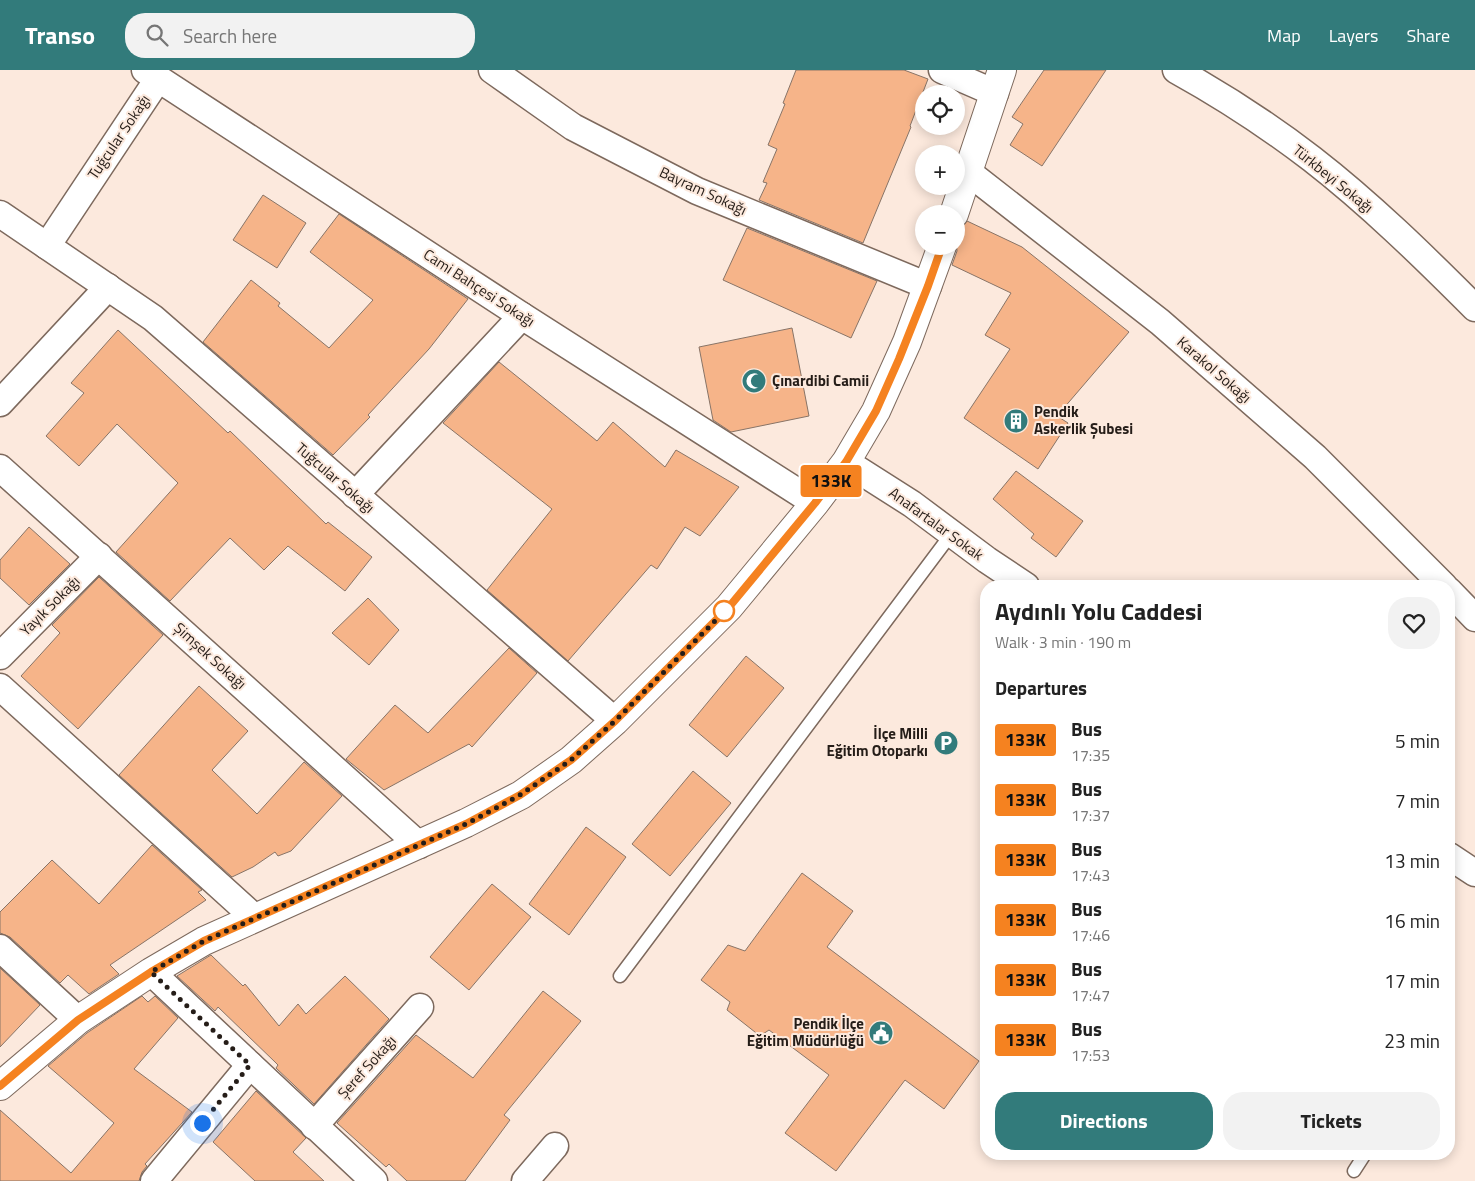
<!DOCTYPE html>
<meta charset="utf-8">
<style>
:root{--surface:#fff;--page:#f2f2f2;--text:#222;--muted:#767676;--accent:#327b7b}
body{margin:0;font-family:"Titillium Web",sans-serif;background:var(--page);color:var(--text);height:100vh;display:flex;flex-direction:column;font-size:19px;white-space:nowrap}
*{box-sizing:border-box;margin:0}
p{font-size:16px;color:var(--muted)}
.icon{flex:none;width:28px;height:28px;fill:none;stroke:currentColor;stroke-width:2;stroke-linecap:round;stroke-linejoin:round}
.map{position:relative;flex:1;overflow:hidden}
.side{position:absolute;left:980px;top:510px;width:475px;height:580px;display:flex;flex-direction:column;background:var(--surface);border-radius:20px;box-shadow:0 2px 12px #0003}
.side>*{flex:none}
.badge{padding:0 10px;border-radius:4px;font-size:18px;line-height:32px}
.fabs{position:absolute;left:915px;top:15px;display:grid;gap:10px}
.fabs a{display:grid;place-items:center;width:50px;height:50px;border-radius:50%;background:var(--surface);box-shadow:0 2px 12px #0003;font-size:25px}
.you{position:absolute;width:25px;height:25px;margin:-12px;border:4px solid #fff;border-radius:50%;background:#1a73e8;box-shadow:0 0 0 8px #1a73e833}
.map>.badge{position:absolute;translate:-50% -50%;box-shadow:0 0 0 2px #fff}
h2{padding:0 15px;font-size:19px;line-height:45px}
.round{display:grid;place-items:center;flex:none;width:52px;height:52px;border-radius:20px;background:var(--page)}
.head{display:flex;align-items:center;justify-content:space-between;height:85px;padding:0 15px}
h1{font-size:24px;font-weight:700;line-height:38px}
.action{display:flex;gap:10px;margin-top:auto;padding:10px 15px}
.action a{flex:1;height:58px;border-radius:20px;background:var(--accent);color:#fff;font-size:20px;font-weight:700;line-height:58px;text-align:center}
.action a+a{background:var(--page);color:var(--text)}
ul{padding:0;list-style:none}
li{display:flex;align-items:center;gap:15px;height:60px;padding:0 15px}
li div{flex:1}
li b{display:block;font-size:19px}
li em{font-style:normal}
li .badge{min-width:55px;font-weight:700;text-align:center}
header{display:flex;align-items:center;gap:30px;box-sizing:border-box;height:70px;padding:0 25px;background:var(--accent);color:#fff}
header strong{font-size:24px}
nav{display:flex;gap:28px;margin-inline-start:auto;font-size:18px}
.search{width:350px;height:45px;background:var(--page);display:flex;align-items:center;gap:12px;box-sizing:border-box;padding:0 18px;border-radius:20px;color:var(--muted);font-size:19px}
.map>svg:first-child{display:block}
.building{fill:#f6b489;stroke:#887467}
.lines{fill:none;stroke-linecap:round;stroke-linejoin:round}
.lane-casing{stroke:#7d695d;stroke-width:15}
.street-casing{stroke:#7d695d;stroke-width:29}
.secondary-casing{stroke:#7d695d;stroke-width:30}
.lane{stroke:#fff;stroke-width:12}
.street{stroke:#fff;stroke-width:26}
.secondary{stroke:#fff;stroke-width:28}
.line-casing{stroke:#fff;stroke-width:11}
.line{stroke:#f58220;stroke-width:8}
.walk{stroke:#251d18;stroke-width:5;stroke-dasharray:0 9}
.stop-dot{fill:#fff;stroke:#f58220;stroke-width:2.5}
.labels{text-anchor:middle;stroke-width:4;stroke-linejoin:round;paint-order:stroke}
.street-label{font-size:15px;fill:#251d18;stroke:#fce9dd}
.poi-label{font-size:15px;font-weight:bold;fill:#251d18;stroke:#fce9dd;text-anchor:start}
</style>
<header>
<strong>Transo</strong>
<div class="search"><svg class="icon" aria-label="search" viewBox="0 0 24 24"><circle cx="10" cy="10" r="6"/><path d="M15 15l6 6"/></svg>Search here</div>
<nav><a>Map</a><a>Layers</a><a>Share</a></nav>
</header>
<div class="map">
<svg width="1475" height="1111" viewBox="0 0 1475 1111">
<rect width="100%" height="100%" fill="#fce9dd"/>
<g class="building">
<path d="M796 0H904L928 9 910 56 911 57 863 173 759 130 767 113 763 112 777 79 768 75 785 34 783 33Z"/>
<path d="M1044 0H1106L1042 96 1010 75 1023 54 1012 47Z"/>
<path d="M263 125 306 153 277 198 233 170Z"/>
<path d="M339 144 468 229 429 279 368 345 370 347 333 385 203 272 251 210 280 233 278 236 329 278 373 230 310 182Z"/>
<path d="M967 151 1022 177 1129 262 1057 346 1068 353 1038 399 964 348 1010 279 985 265 1011 223 952 195 957 181 956 170 962 157Z"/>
<path d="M747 158 877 211 851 268 723 210Z"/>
<path d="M792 258 809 346 731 362 713 350 699 277Z"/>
<path d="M118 260 228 363 230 361 326 454 328 452 372 487 345 521 288 476 264 500 230 468 170 531 116 482 178 413 117 354 79 396 46 366 84 323 71 313Z"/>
<path d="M499 292 597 371 613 352 665 397 676 380 739 417 700 466 685 457 657 499 651 495 568 591 487 520 552 439 443 353Z"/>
<path d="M1016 401 1083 451 1056 487 1031 468 1034 464 993 429Z"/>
<path d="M29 457 70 494 29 535 0 508V490Z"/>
<path d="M99 507 163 565 78 659 21 606 60 563 52 555Z"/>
<path d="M368 528 399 560 369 595 332 563Z"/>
<path d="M509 578 537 603 472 677 469 674 384 720 346 689 395 635 428 663Z"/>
<path d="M746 586 784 618 727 687 689 655Z"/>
<path d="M199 616 248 661 212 700 257 744 304 692 342 726 291 781 278 786 275 782 253 797 232 807 119 705Z"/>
<path d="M693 701 731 733 670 806 632 774Z"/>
<path d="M586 757 626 787 569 865 529 834Z"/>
<path d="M152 775 202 820 198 822 206 830 110 895 119 904 89 924 68 905 60 913 10 867 0 863V842L52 790 99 834Z"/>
<path d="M802 803 853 841 827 877 979 991 944 1039 905 1010 836 1101 785 1063 829 1005 769 960 760 966 727 940 730 932 701 910 728 875 745 881Z"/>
<path d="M492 814 531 847 469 920 430 887Z"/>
<path d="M211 885 243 916 245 914 279 956 298 934 306 944 345 906 389 949 314 1034 276 998 278 995 275 992 218 937 215 941 177 906Z"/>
<path d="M0 898 40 935 0 977Z"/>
<path d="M543 921 581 951 504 1045 510 1050 465 1111H407L389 1094 386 1097 337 1053 416 965 473 1008Z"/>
<path d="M142 926 148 932 155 926 178 948 134 999 192 1042 145 1094 147 1096 142 1102 139 1111H0V1040L71 1103 114 1053 48 996 87 963Z"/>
<path d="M256 1021 306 1068 293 1082 324 1111H255L213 1072Z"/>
</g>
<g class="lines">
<defs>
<g id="lane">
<path d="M620 906 952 463"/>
<path d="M1354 1101 1365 1084"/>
</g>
<g id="street">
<path d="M145 0 522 246 815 433"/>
<path d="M492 0 573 57 697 121 928 216"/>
<path d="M942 0 995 23"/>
<path d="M1176 0C1223 26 1269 56 1312 89 1370 134 1423 186 1475 238"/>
<path d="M968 102 1160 252 1315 387 1444 516"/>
<path d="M0 144 153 248 615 651"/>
<path d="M47 176 158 9"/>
<path d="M0 333 108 217"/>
<path d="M846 392 912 434 987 490 1026 516"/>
<path d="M0 398 419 775"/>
<path d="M355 425 522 246"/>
<path d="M1449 521 1475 548"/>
<path d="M0 586 99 486"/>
<path d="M0 617 255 848"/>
<path d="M1449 786 1475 803"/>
<path d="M0 878 78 950"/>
<path d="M151 902 374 1111"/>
<path d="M314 1056 420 937"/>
<path d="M154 1111 250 995"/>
<path d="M525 1111 555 1076"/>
</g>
<g id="secondary">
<path d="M954 144 1002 0"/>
<path d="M0 1016 78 950 151 902 204 871 466 753 521 725 571 690 615 651 729 537 815 433 846 392 876 341 907 272 942 176"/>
</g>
</defs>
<use href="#lane" class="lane-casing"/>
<use href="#street" class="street-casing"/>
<use href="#secondary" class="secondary-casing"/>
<use href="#lane" class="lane"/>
<use href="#street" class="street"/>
<use href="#secondary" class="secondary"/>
</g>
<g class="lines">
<defs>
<path id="line" d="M0 1016 78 950 151 902 204 871 466 754 520 725 571 690 615 651 729 537 815 433 846 392 876 341 899 289 928 216 942 176"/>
</defs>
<use href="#line" class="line-casing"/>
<use href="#line" class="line"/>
<path class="walk" d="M202 1053 250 995 151 902 204 871 466 754 520 725 571 690 615 651 729 537 724 541"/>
</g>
<defs>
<symbol id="mosque-disc" viewBox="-11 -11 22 22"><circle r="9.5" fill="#327b7b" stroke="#fce9dd"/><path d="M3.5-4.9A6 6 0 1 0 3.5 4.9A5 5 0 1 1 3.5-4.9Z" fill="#fff"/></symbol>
<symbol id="building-disc" viewBox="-11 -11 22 22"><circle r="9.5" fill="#327b7b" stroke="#fce9dd"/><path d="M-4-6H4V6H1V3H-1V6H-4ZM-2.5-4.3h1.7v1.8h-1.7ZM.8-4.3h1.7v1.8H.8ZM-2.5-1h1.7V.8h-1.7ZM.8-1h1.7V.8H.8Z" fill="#fff"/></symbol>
<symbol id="parking-disc" viewBox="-11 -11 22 22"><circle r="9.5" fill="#327b7b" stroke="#fce9dd"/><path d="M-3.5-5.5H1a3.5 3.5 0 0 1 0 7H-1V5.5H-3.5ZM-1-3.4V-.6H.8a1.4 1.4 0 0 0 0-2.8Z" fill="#fff"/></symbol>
<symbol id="civic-disc" viewBox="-11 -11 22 22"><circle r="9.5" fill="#327b7b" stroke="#fce9dd"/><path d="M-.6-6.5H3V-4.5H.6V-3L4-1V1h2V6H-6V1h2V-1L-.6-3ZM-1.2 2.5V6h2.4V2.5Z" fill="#fff"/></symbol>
</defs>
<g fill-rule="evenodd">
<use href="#mosque-disc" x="740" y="297" width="28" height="28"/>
<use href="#building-disc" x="1002" y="337" width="28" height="28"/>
<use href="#parking-disc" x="932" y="659" width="28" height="28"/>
<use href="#civic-disc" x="867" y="949" width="28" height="28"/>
</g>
<circle class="stop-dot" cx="724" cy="541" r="10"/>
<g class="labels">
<g class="street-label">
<text transform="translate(119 67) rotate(-56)" y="5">Tuğcular Sokağı</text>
<text transform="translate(1333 109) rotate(39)" y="5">Türkbeyi Sokağı</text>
<text transform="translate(703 121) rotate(25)" y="5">Bayram Sokağı</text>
<text transform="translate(479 218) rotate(33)" y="5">Cami Bahçesi Sokağı</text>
<text transform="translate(1214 300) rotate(41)" y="5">Karakol Sokağı</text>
<text transform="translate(335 408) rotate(41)" y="5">Tuğcular Sokağı</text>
<text transform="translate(936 454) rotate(36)" y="5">Anafartalar Sokak</text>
<text transform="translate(50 536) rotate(-45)" y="5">Yayık Sokağı</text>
<text transform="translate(210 586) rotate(42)" y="5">Şimşek Sokağı</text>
<text transform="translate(367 997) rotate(-48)" y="5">Şeref Sokağı</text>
</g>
<g class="poi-label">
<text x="772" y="316">Çınardibi Camii</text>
<text x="1034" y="347">Pendik<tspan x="1034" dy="17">Askerlik Şubesi</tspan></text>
<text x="928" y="669" text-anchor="end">İlçe Milli<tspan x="928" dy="17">Eğitim Otoparkı</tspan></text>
<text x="864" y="959" text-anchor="end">Pendik İlçe<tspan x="864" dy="17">Eğitim Müdürlüğü</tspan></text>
</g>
</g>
</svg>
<div class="fabs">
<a><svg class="icon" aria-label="locate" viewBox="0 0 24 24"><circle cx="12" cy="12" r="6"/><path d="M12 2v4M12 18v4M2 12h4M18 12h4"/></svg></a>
<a>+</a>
<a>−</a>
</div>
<div class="you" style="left:202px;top:1053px"></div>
<b class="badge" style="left:831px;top:411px;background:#f58220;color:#111">133K</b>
<section class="side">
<div class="head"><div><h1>Aydınlı Yolu Caddesi</h1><p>Walk · 3 min · 190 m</p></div><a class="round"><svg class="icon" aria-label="heart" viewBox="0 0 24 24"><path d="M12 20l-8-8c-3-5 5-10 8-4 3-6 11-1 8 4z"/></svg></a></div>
<h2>Departures</h2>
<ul>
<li><span class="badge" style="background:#f58220;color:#111">133K</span><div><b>Bus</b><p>17:35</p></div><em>5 min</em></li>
<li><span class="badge" style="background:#f58220;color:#111">133K</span><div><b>Bus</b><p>17:37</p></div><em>7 min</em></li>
<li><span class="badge" style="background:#f58220;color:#111">133K</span><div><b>Bus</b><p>17:43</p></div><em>13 min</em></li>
<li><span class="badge" style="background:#f58220;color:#111">133K</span><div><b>Bus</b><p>17:46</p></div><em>16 min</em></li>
<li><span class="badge" style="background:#f58220;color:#111">133K</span><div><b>Bus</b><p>17:47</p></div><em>17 min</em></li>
<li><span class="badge" style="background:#f58220;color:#111">133K</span><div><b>Bus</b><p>17:53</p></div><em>23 min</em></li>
</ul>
<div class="action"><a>Directions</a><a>Tickets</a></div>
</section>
</div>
